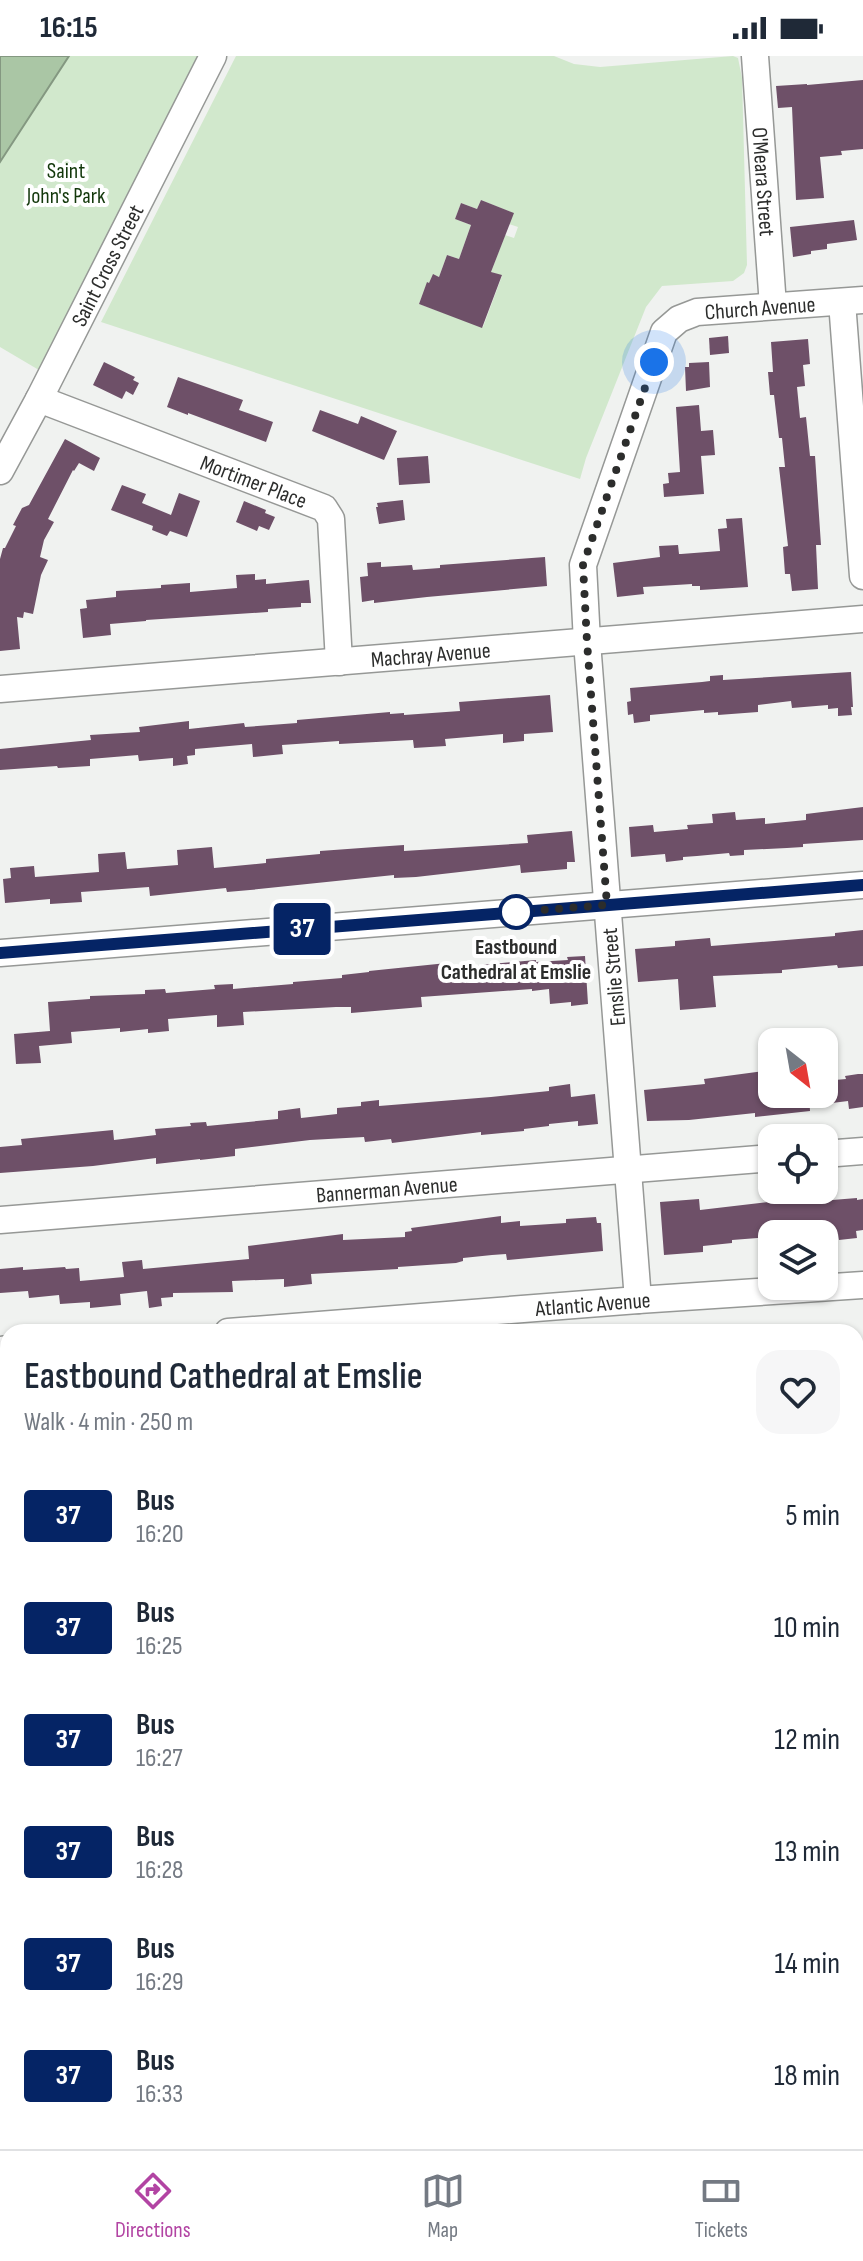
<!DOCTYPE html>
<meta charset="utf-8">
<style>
:root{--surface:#fff;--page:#f6f6f7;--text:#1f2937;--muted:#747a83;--line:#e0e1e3;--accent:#b244a3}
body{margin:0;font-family:"Sofia Sans Condensed",sans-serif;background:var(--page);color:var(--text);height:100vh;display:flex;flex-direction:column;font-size:30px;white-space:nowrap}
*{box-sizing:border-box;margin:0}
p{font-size:26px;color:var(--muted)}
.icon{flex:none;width:44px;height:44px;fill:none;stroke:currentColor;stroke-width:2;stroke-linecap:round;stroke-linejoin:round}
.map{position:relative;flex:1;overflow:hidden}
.panel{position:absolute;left:0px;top:1268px;width:864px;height:826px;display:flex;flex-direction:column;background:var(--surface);border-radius:24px 24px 0 0;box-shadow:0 2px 6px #0004}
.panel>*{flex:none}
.badge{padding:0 16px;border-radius:6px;font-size:28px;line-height:52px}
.needle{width:52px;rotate:149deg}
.buttons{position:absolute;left:758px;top:972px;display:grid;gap:16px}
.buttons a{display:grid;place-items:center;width:80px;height:80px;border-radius:16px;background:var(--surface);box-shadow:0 2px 6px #0004;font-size:40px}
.you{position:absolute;width:40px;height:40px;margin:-20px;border:6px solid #fff;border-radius:50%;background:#1a73e8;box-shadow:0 0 0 12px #1a73e833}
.map>.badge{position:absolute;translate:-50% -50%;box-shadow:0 0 0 4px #fff}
.round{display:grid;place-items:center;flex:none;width:84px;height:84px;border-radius:24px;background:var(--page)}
.overview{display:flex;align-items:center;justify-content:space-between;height:136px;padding:0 24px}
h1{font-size:38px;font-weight:600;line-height:60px}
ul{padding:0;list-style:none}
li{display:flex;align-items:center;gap:24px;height:112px;padding:0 24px}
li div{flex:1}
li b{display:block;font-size:30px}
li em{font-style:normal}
li .badge{min-width:88px;font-weight:700;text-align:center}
.status{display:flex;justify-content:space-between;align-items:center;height:56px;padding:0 40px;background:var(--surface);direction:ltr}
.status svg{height:22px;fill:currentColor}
.menu{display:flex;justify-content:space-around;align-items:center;height:112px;border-top:2px solid var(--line);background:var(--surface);font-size:22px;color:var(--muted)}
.menu a{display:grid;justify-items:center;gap:4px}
.menu .current{color:var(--accent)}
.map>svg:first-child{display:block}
.green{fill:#d1e8cc;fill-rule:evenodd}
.water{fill:#aac6a5;stroke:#849881;stroke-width:2}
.building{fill:#6e5068}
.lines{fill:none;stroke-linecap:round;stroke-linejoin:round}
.minor-casing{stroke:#969896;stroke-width:29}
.minor{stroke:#fff;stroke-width:26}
.line-casing{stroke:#fff;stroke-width:18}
.line{stroke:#052465;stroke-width:12}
.walk{stroke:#2c2d2c;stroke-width:8;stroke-dasharray:0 14.4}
.stop-dot{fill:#fff;stroke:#052465;stroke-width:4}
.labels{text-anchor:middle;stroke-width:8;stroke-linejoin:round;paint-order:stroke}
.park-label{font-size:22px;fill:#13380b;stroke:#fff}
.street-label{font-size:22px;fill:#2c2d2c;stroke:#fff}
.stop-label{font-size:22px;font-weight:bold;fill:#2c2d2c;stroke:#fff}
</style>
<div class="status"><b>16:15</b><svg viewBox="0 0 49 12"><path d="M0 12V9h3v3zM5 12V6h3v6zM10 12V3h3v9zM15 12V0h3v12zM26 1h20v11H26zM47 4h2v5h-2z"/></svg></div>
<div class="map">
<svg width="863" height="2093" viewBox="0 0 863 2093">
<rect width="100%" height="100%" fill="#f0f2f0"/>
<g class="green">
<path d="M69 0H207L44 317 0 291V106Z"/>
<path d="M236 0H554L574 8 600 11 733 0 738 2 742 22 747 209 744 217 733 225 662 230 646 251 586 402 580 423 101 266ZM481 144 513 157 509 168 518 171 514 182 505 179 491 216 502 220 483 271 419 248 427 227H429L433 219 439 221 447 199 459 203 471 169 455 163 461 147 477 153Z"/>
<path d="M8 1535V1934H0V1536Z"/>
</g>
<path class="water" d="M0 0H69L0 106Z"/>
<g class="building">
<path d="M863 24V93L841 95 842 99 820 101 824 142 796 144 792 51 778 52 776 30 807 28V29Z"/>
<path d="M481 144 514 157 491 216 502 219 482 272 419 248 427 226 429 227 433 218 439 221 447 199 459 203 471 169 455 163 461 147 477 153Z"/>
<path d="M854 164 857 184 827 188V193L811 195V198L793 201 790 171Z"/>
<path d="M728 280 729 297 710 299 709 282Z"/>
<path d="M808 283 810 308 803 309 805 330 797 331 800 362 806 361 810 400H815L821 489H816L818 533 792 535 790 518H785L783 491 788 490 779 411H785L782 382H779L774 339H770L768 316H773L771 286Z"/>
<path d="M104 306 135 321 133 324 139 327 133 339 126 335 122 343 93 329Z"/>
<path d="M709 306 710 331 686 335 685 311H689V307Z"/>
<path d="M178 321 243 344 239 354 273 366 266 386 188 357V359L167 351Z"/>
<path d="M699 349 701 375 713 374 715 399 701 400 704 438 664 441 663 428 669 427 668 417 680 416 676 351Z"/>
<path d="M320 354 358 368 361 360 397 375 384 404 312 375Z"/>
<path d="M65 383 100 402 94 415 79 407 74 415 73 414 48 463 54 466 44 484 40 501 48 504 41 519 33 558 24 556 23 562 17 561 20 593 0 595V503L3 492H5L16 470 13 469 22 452 29 449Z"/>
<path d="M428 400 430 427 399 429 397 402Z"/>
<path d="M122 429 146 438 142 447 171 459 179 437 200 445 187 481 170 475 167 480 152 474 153 470 111 454Z"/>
<path d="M403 444 405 464 379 468 376 451H378L377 447Z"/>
<path d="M244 445 266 454 265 457 275 461 269 474 259 470 257 475 236 466Z"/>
<path d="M742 462 748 531 700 534V530H692V528L643 531 644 538 617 541 613 507 660 501 659 490 678 489 679 498H681L720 495 718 473 727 472 726 463Z"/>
<path d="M545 501 547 530 427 541 374 547V544L362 546 360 521 368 520 367 507 381 506V511L412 509 413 514 440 512V509Z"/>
<path d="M255 518V524L266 523V528L309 524 311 547H301V551L268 553V556L146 564V565L110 568 111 579 83 582 80 553 87 552 86 544 116 541V535L161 532V529L190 527V536L237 532 236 519Z"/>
<path d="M851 616 853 651H851L852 659 838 660V652L828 653V649L792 652 791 645 758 649V656L718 659V656L704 657V654L650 659V665L634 667 633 658 628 659 627 646 631 645 630 632 702 626 710 625V620L723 619V624Z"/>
<path d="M550 639 553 676 524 678V685L503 687V678L445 683 446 690 414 692 413 684 339 688V685L282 689 283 698 253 701 252 688 195 693V699L187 700 188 708 173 710V702L139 705 138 699 90 703V710L58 712 57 710 0 714V693L91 684 90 679 140 676 139 671 189 665V673L244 667 245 671 297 667V664L390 656V658L404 657V659L460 655 459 646Z"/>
<path d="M863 751V784L803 788V791L787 792 744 794V799L730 800 729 797 697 800 683 801V804L666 806 665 798 631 801 629 771 653 769 654 776 688 773 687 769 713 767 712 758 735 756 736 764 765 762V768L806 764V758Z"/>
<path d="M572 775 575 806H567V813L521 817 520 809 416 821 394 822V819L250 834 227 836 226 832 150 840 149 831 81 836 82 846 50 848V843L5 847 3 823 11 822 10 812 34 810 35 821 99 816 98 798 125 796 127 813 178 809 177 794 212 791 214 812 266 807V803L320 798V795L375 791 404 789V795L528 787 527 779Z"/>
<path d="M863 874V910L838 912 837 909 782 914V917L713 920 716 951 680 954 678 923 638 926 635 893 675 890V885L710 882 711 890 835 880V877Z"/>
<path d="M585 900 588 948 571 950V946L550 948 549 933 532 935V933L421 941 422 951 351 957V951H336L243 956 244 969 217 971V959L168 963 169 975 148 977V973L120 976V972L71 976 72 987 39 990 41 1007 16 1008 14 978 50 975 48 946 90 943V940L145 938V934L165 933 166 937 215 933 214 929 233 928V933L293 928V926L342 922V919L369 916V915L447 907 448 912 536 904V906L568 904 567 901Z"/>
<path d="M772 1014V1038H809L810 1055 755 1061V1057L689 1064 647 1065 644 1034 705 1028 704 1023Z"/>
<path d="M858 1018H863V1051L849 1053 848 1045 824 1048V1025L846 1023 845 1020Z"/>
<path d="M570 1028 571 1041 595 1038 598 1068 578 1070V1065L549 1068V1070L524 1073V1075L481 1079V1076L392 1087 391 1083 365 1086 364 1081 310 1084 235 1093V1100L200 1104V1103L156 1108V1102L93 1110 0 1117V1091L22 1089 21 1083 113 1074 114 1084 156 1079 155 1073 191 1070 190 1067 206 1066 207 1070 278 1063V1055L300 1052 301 1062 337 1058V1052L361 1050V1046L379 1044V1050L491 1041 549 1035V1031Z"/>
<path d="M857 1142V1144L863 1143V1174L856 1175 857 1182 839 1184 838 1178H772V1181L732 1184V1187L703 1190V1196L664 1199 660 1146 699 1143 700 1154 795 1143V1147Z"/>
<path d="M501 1160V1167L520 1165V1170L566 1167V1163L596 1161 597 1167H601L603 1195 507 1204 506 1198 492 1199 463 1202V1205L456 1207 398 1211V1213L311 1218 312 1228 284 1231V1223L232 1225 233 1236 173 1237V1241L161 1242 162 1250 149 1252 147 1235 120 1238 121 1249 90 1252V1246L60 1248 59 1239 29 1242 28 1235 0 1237V1213L23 1211V1214L65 1211 66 1213 79 1212 80 1225 124 1221 122 1206 142 1204 143 1213 249 1203 248 1190 343 1178V1184L405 1181V1176L412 1175 411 1172Z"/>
</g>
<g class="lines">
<defs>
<g id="minor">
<path id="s1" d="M755 0 773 250"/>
<path d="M842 246 863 520"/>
<path id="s2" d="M39 343 324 452 331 463 339 606"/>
<path id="s3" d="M0 415 39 343 213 0"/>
<path id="s4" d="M0 633 863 563"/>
<path d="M0 897 863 829"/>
<path d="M824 1098 863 1095"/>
<path id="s5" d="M0 1164 772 1102"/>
<path id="s6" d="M638 1244 587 586 583 509 664 276 679 263 697 256 863 244"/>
<path id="s7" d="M228 1276 638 1244 863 1229"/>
<path d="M0 1294 8 1293"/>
<path d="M856 1441 863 1440"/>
<path d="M0 1508H8"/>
<path d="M856 1654 863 1653"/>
<path d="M856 1894H863"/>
<path d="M0 1963 8 1962"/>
<path d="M724 2086 725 2093"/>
</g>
</defs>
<use href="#minor" class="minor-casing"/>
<use href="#minor" class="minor"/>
</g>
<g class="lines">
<defs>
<path id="line" d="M0 897 863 829"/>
</defs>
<use href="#line" class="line-casing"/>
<use href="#line" class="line"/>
<path class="walk" d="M516 856 607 849 587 586 583 509 654 306"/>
</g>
<circle class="stop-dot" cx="516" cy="856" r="16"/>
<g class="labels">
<g class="park-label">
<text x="66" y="122">Saint<tspan x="66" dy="25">John's Park</tspan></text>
</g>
<g class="street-label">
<text dy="8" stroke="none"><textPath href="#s1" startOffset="126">O'Meara Street</textPath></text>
<text dy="8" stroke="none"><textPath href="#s3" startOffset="232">Saint Cross Street</textPath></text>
<text dy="8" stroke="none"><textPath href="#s6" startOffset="1086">Church Avenue</textPath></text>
<text dy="8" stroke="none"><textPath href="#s2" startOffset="230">Mortimer Place</textPath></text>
<text dy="8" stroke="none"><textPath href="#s4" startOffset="432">Machray Avenue</textPath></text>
<text transform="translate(613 921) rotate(-95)" y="8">Emslie Street</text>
<text dy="8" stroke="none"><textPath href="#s5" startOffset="388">Bannerman Avenue</textPath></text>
<text dy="8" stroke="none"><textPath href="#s7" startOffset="366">Atlantic Avenue</textPath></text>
</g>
<g class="stop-label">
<text x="516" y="898">Eastbound<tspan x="516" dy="25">Cathedral at Emslie</tspan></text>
</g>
</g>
</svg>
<div class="buttons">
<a><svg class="needle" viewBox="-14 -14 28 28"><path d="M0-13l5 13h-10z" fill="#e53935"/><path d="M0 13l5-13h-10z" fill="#747a83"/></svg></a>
<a><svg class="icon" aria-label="locate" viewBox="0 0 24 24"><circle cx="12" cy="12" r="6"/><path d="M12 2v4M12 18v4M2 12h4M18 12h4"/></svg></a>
<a><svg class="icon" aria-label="layers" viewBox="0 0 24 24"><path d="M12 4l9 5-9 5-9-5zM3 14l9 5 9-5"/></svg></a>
</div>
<div class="you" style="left:654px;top:306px"></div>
<b class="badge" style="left:302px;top:873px;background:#052465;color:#fff">37</b>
<section class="panel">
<div class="overview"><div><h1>Eastbound Cathedral at Emslie</h1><p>Walk · 4 min · 250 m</p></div><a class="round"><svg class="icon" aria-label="heart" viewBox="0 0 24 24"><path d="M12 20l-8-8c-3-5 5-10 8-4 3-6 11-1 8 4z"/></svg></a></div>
<ul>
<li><span class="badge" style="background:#052465;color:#fff">37</span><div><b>Bus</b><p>16:20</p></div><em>5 min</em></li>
<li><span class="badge" style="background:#052465;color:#fff">37</span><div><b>Bus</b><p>16:25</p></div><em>10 min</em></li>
<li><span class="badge" style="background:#052465;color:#fff">37</span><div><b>Bus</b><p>16:27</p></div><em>12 min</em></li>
<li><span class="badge" style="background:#052465;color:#fff">37</span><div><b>Bus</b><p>16:28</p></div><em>13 min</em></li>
<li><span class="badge" style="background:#052465;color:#fff">37</span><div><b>Bus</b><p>16:29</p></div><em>14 min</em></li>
<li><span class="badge" style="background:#052465;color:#fff">37</span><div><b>Bus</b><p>16:33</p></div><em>18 min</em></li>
</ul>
</section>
</div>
<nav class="menu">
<a class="current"><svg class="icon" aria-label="directions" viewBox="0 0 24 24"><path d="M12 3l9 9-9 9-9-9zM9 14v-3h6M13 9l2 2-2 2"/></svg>Directions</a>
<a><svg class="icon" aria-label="map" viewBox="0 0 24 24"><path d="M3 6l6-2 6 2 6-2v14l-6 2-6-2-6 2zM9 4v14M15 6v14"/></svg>Map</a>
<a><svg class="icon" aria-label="tickets" viewBox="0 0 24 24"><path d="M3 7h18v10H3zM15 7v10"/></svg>Tickets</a>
</nav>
